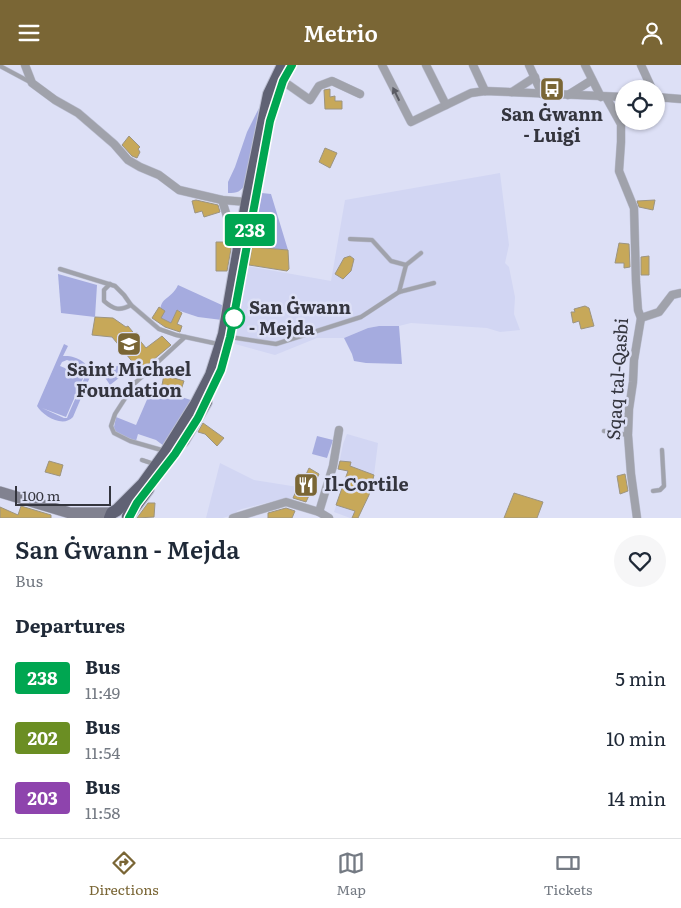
<!DOCTYPE html>
<meta charset="utf-8">
<style>
:root{--surface:#fff;--page:#f6f6f7;--text:#1f2937;--muted:#747a83;--line:#e0e1e3;--accent:#7a6635}
body{margin:0;font-family:Literata,serif;background:var(--page);color:var(--text);height:100vh;display:flex;flex-direction:column;font-size:19px;white-space:nowrap}
*{box-sizing:border-box;margin:0}
p{font-size:16px;color:var(--muted)}
.icon{flex:none;width:28px;height:28px;fill:none;stroke:currentColor;stroke-width:2;stroke-linecap:round;stroke-linejoin:round}
.map{position:relative;height:453px;overflow:hidden}
.side{display:flex;flex-direction:column;background:var(--surface);flex:1}
.side>*{flex:none}
.badge{padding:0 10px;border-radius:4px;font-size:18px;line-height:32px}
.buttons{position:absolute;left:615px;top:15px;display:grid;gap:10px}
.buttons a{display:grid;place-items:center;width:50px;height:50px;border-radius:50%;background:var(--surface);box-shadow:0 1px 4px #0004;font-size:25px}
.scale{position:absolute;left:15px;bottom:12px;width:96px;box-sizing:border-box;padding-left:5px;border:2px solid #34353e;border-top:0;font-size:14px;line-height:18px;white-space:nowrap;color:#34353e;-webkit-text-stroke:4px #dde0f6;paint-order:stroke}
.map>.badge{position:absolute;translate:-50% -50%;box-shadow:0 0 0 2px #fff}
h2{padding:0 15px;font-size:19px;line-height:45px}
.round{display:grid;place-items:center;flex:none;width:52px;height:52px;border-radius:26px;background:var(--page)}
.overview{display:flex;align-items:center;justify-content:space-between;height:85px;padding:0 15px}
h1{font-size:24px;font-weight:600;line-height:38px}
ul{padding:0;list-style:none}
li{display:flex;align-items:center;gap:15px;height:60px;padding:0 15px}
li div{flex:1}
li b{display:block;font-size:19px}
li em{font-style:normal}
li .badge{min-width:55px;font-weight:700;text-align:center}
header{display:flex;justify-content:space-between;align-items:center;height:65px;padding:0 15px;background:var(--accent);color:#fff;font-size:22px;font-weight:600}
.menu{display:flex;justify-content:space-around;align-items:center;height:70px;border-top:1px solid var(--line);background:var(--surface);font-size:14px;color:var(--muted)}
.menu a{display:grid;justify-items:center;gap:2px}
.menu .on{color:var(--accent)}
.map>svg:first-child{display:block}
.built{fill:#d2d6f3}
.green{fill:#a5abdf;fill-rule:evenodd}
.building{fill:#c7a859;stroke:#9c9481}
.lines{fill:none;stroke-linecap:round;stroke-linejoin:round}
.service-casing{stroke:#bbbed1;stroke-width:5}
.minor-casing{stroke:#bbbed1;stroke-width:9}
.secondary-casing{stroke:#bbbed1;stroke-width:12}
.trunk-casing{stroke:#bbbed1;stroke-width:14}
.service{stroke:#a0a2ab;stroke-width:4}
.minor{stroke:#a0a2ab;stroke-width:8}
.secondary{stroke:#818290;stroke-width:11}
.trunk{stroke:#606274;stroke-width:12}
.oneway{fill:#5a5b64}
.line-casing{stroke:#fff;stroke-width:11}
.line{stroke:#00a651;stroke-width:8}
.stop-dot{fill:#fff;stroke:#00a651;stroke-width:2.5}
.labels{text-anchor:middle;stroke-width:5;stroke-linejoin:round;paint-order:stroke}
.poi-label{font-size:18px;font-weight:bold;fill:#34353e;stroke:#dde0f6}
.stop-label{font-size:18px;font-weight:bold;fill:#34353e;stroke:#dde0f6;text-anchor:start}
.street-label{font-size:18px;fill:#34353e;stroke:#dde0f6}
</style>
<header><svg class="icon" aria-label="menu" viewBox="0 0 24 24"><path d="M4 6h16M4 12h16M4 18h16"/></svg>Metrio<svg class="icon" aria-label="person" viewBox="0 0 24 24"><circle cx="12" cy="8" r="4"/><path d="M4 21q1-7 8-7t8 7"/></svg></header>
<div class="map">
<svg width="681" height="453" viewBox="0 0 681 453">
<rect width="100%" height="100%" fill="#dde0f6"/>
<g class="built">
<path d="M500 108 509 180 505 198 509 202 515 232 514 249 520 265 500 267 487 263 411 258 399 261H379L368 263 344 273H317L275 290 235 279 247 201 331 216 345 135Z"/>
<path d="M347 369 378 378 374 410 369 430 358 453H350L334 447 348 406 338 404 343 379Z"/>
<path d="M220 398 254 415 298 422 292 436 278 435 242 444 237 446 236 449 223 453H206Z"/>
</g>
<g class="green">
<path d="M259 43 246 118C241 127 237 128 228 128V117L235 102 247 67Z"/>
<path d="M262 128 271 129 288 185 255 182V176L253 173Z"/>
<path d="M58 209 97 220 95 252 61 248Z"/>
<path d="M178 220 224 241 222 255 198 252 177 245 171 258 161 253C157 231 171 236 178 220Z"/>
<path d="M379 261H399L402 299 366 298 354 296 352 289 344 273 368 263Z"/>
<path d="M64 279 68 281 63 291C76 290 91 298 90 312L73 352C63 363 43 351 37 341ZM67 295 82 300 87 307 69 348 67 353H64L42 343 66 352 84 311 60 301 62 297Z"/>
<path d="M123 296 129 305 110 320 104 311Z"/>
<path d="M152 323 191 335 164 381 156 375 138 369 136 376 115 368 114 362 116 352 136 360Z"/>
<path d="M317 371 333 375 327 393 312 389Z"/>
</g>
<g class="building">
<path d="M330 24V32L335 31V36H342V44H325L324 25Z"/>
<path d="M129 71 140 82 138 84 140 87 137 93 132 91 122 80Z"/>
<path d="M325 83 337 88 330 103 319 97Z"/>
<path d="M196 135 218 140 220 147 204 152 202 146 195 148 192 136Z"/>
<path d="M655 135 653 145 639 142 637 136Z"/>
<path d="M216 177H229L231 184 227 206H216Z"/>
<path d="M619 178 629 179 630 202 624 203V198H615Z"/>
<path d="M252 182 288 185 289 204 287 206 249 200Z"/>
<path d="M350 191 354 194 351 206 343 214 335 209 344 193Z"/>
<path d="M649 191V210H641V192Z"/>
<path d="M585 241 589 243 594 261 581 264 579 256 573 258 571 247H575L574 244Z"/>
<path d="M159 242 165 246 161 253 171 258 177 245 182 248 177 259 182 261 180 267 165 262 152 253Z"/>
<path d="M95 252 113 253 126 262 128 261 146 283 162 271 171 280 140 306 112 272 92 270Z"/>
<path d="M164 310 184 316 181 325 162 320Z"/>
<path d="M203 358 224 373 217 381 205 369 198 367Z"/>
<path d="M49 396 63 400 60 411 45 407Z"/>
<path d="M340 396 351 397 350 401 374 410 369 430 358 453H352L355 446 336 440 348 406 338 404Z"/>
<path d="M309 403 319 409 306 437 293 433 300 417 302 418Z"/>
<path d="M625 409 628 426 620 429 617 411Z"/>
<path d="M514 428 543 437 537 453H504Z"/>
<path d="M148 438H155L154 452 137 453Z"/>
<path d="M21 441 51 450V453H0V442L18 450Z"/>
<path d="M286 443 295 446 292 453H268V448Z"/>
</g>
<g class="lines">
<defs>
<g id="service">
<path d="M0 1 30 17"/>
<path d="M350 174 372 175 391 196 406 200"/>
<path d="M60 204 115 221 124 230 131 240 159 264 176 270 218 279"/>
<path d="M110 219 104 225V236C114 245 120 246 131 240"/>
<path d="M399 227 406 200 421 188"/>
<path d="M230 272 276 279 361 252 399 227 434 218"/>
<path d="M604 366 628 370"/>
<path d="M165 386 130 376 114 368 111 361 115 349 135 318 185 272"/>
<path d="M142 395 154 399"/>
<path d="M653 426 660 425 664 421 662 385"/>
</g>
<g id="minor">
<path d="M25 0 32 18 55 35 78 48 114 79 128 95 140 102 159 110 179 125 222 135 247 137"/>
<path d="M382 0 411 57 471 28 485 26 624 32"/>
<path d="M426 0 446 40"/>
<path d="M473 0 485 26"/>
<path d="M529 0 542 29"/>
<path d="M585 0 601 32"/>
<path d="M641 0 652 24"/>
<path d="M283 16 310 35 319 21 332 16 360 29"/>
<path d="M512 27 535 12"/>
<path d="M568 30 592 15"/>
<path d="M606 32 621 59V77L619 106 634 143 636 217 638 245 641 253 634 295 633 317 629 344 628 370 631 409 637 453"/>
<path d="M656 32 681 34"/>
<path d="M222 135 237 184"/>
<path d="M641 253 659 247 672 230 681 228"/>
<path d="M319 447 333 401 339 365"/>
<path d="M233 453 286 437 319 447 329 453"/>
</g>
<path id="secondary" d="M0 427 70 448H112"/>
<g id="trunk">
<path d="M183 376 206 337"/>
<path d="M128 451 148 424"/>
<path d="M110 453 112 448 117 445 143 419 166 387 196 339 211 310 224 269 247 137 269 29 283 0"/>
</g>
</defs>
<use href="#service" class="service-casing"/>
<use href="#minor" class="minor-casing"/>
<use href="#secondary" class="secondary-casing"/>
<use href="#trunk" class="trunk-casing"/>
<use href="#service" class="service"/>
<use href="#minor" class="minor"/>
<use href="#secondary" class="secondary"/>
<use href="#trunk" class="trunk"/>
</g>
<defs><path id="oneway-solid" d="M-6-.8H1V-3.2L6.5 0L1 3.2V.8H-6Z" transform="scale(1.25)"/></defs>
<use class="oneway" href="#oneway-solid" transform="translate(396 29) rotate(-116)"/>
<g class="lines">
<defs>
<path id="line" d="M129 453 137 438 175 389 198 353 221 305 230 272 270 56 283 16 292 0"/>
</defs>
<use href="#line" class="line-casing"/>
<use href="#line" class="line"/>
</g>
<defs>
<symbol id="bus-square" viewBox="-11 -11 22 22"><rect x="-9" y="-9" width="18" height="18" rx="4" fill="#7a6635" stroke="#dde0f6"/><path d="M-5-6H5V4H4V6H2V4H-2V6H-4V4H-5ZM-3.5-4V0h7V-4ZM-3.5 1.2v1.5H-2V1.2ZM2 1.2v1.5H3.5V1.2Z" fill="#fff"/></symbol>
<symbol id="school-square" viewBox="-11 -11 22 22"><rect x="-9" y="-9" width="18" height="18" rx="4" fill="#7a6635" stroke="#dde0f6"/><path d="M0-5L7-2L0 1L-7-2ZM-4 1L0 2.5L4 1V4Q0 6-4 4Z" fill="#fff"/></symbol>
<symbol id="restaurant-square" viewBox="-11 -11 22 22"><rect x="-9" y="-9" width="18" height="18" rx="4" fill="#7a6635" stroke="#dde0f6"/><path d="M-5-6h1v4h1v-4h1v4h1v-4h1v5L-1.5 .5V6h-2V.5L-5-1ZM5-6V6H3V1.5H1.5Q1.5-4 5-6Z" fill="#fff"/></symbol>
</defs>
<g fill-rule="evenodd">
<use href="#bus-square" x="538" y="10" width="28" height="28"/>
<use href="#school-square" x="115" y="265" width="28" height="28"/>
<use href="#restaurant-square" x="292" y="406" width="28" height="28"/>
</g>
<circle class="stop-dot" cx="234" cy="253" r="10"/>
<g class="labels">
<g class="poi-label">
<text x="552" y="56">San Ġwann<tspan x="552" dy="21">- Luigi</tspan></text>
<text x="129" y="311">Saint Michael<tspan x="129" dy="21">Foundation</tspan></text>
<text x="324" y="426" text-anchor="start">Il-Cortile</text>
</g>
<g class="stop-label">
<text x="249" y="249">San Ġwann<tspan x="249" dy="21">- Mejda</tspan></text>
</g>
<g class="street-label">
<text transform="translate(618 314) rotate(-86)" y="6">Sqaq tal-Qasbi</text>
</g>
</g>
</svg>
<div class="buttons">
<a><svg class="icon" aria-label="locate" viewBox="0 0 24 24"><circle cx="12" cy="12" r="6"/><path d="M12 2v4M12 18v4M2 12h4M18 12h4"/></svg></a>
</div>
<div class="scale">100 m</div>
<b class="badge" style="left:250px;top:165px;background:#00a651;color:#fff">238</b>
</div>
<section class="side">
<div class="overview"><div><h1>San Ġwann - Mejda</h1><p>Bus</p></div><a class="round"><svg class="icon" aria-label="heart" viewBox="0 0 24 24"><path d="M12 20l-8-8c-3-5 5-10 8-4 3-6 11-1 8 4z"/></svg></a></div>
<h2>Departures</h2>
<ul>
<li><span class="badge" style="background:#00a651;color:#fff">238</span><div><b>Bus</b><p>11:49</p></div><em>5 min</em></li>
<li><span class="badge" style="background:#6b8e23;color:#fff">202</span><div><b>Bus</b><p>11:54</p></div><em>10 min</em></li>
<li><span class="badge" style="background:#8e44ad;color:#fff">203</span><div><b>Bus</b><p>11:58</p></div><em>14 min</em></li>
</ul>
</section>
<nav class="menu">
<a class="on"><svg class="icon" aria-label="directions" viewBox="0 0 24 24"><path d="M12 3l9 9-9 9-9-9zM9 14v-3h6M13 9l2 2-2 2"/></svg>Directions</a>
<a><svg class="icon" aria-label="map" viewBox="0 0 24 24"><path d="M3 6l6-2 6 2 6-2v14l-6 2-6-2-6 2zM9 4v14M15 6v14"/></svg>Map</a>
<a><svg class="icon" aria-label="tickets" viewBox="0 0 24 24"><path d="M3 7h18v10H3zM15 7v10"/></svg>Tickets</a>
</nav>
